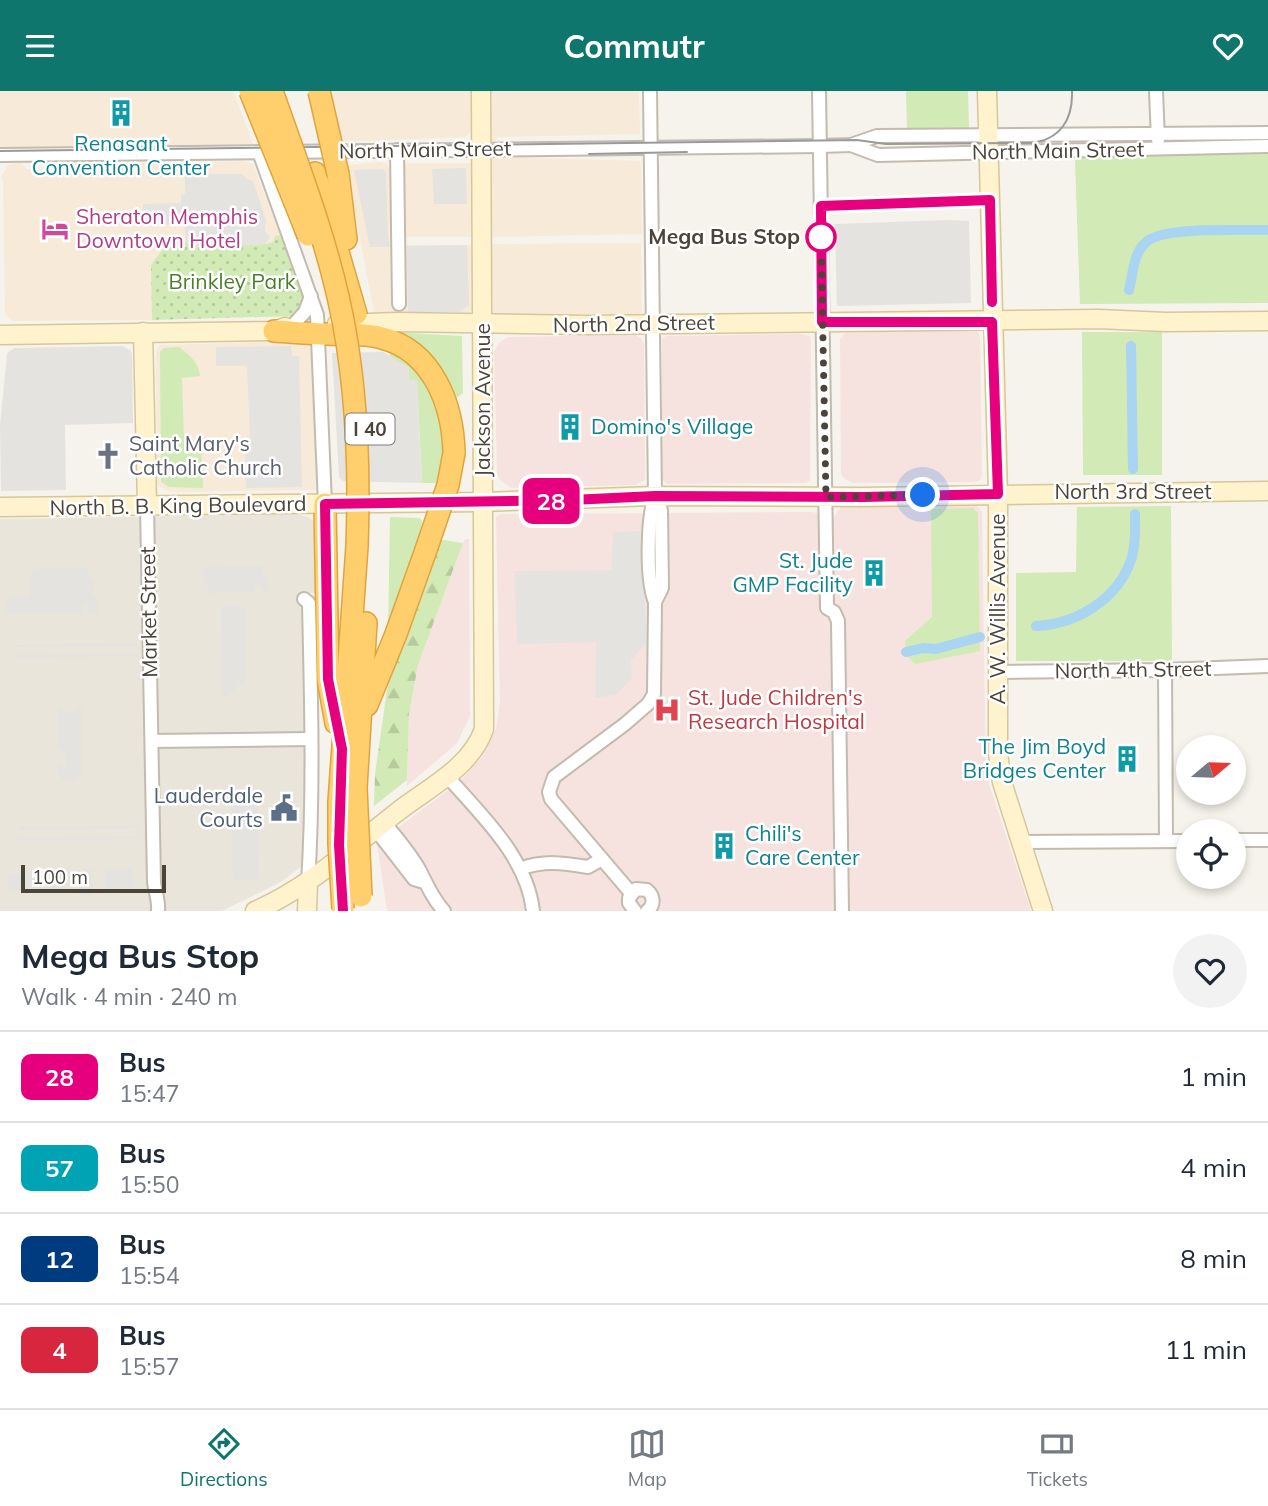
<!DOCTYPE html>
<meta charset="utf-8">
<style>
:root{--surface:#fff;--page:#f2f2f3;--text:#1f2937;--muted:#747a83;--line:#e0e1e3;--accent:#0f766e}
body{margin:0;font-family:Mulish,sans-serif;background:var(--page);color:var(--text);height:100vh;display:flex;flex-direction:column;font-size:26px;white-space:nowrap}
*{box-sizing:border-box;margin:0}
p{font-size:23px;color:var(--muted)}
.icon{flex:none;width:38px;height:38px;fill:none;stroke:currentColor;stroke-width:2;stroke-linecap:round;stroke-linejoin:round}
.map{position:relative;height:820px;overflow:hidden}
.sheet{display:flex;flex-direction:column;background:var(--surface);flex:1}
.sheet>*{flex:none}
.badge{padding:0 14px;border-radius:10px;font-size:24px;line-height:46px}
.needle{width:46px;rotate:71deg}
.controls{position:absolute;left:1176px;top:644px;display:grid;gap:14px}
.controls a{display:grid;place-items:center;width:70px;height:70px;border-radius:50%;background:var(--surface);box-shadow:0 4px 10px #0003;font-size:35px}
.scale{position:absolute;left:21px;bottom:18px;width:145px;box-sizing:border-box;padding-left:7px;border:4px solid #4b4439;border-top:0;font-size:19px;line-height:24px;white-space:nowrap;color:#4b4439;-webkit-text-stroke:5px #fff;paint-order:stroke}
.you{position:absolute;width:35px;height:35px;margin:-18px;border:5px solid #fff;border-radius:50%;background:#1a73e8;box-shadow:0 0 0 10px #1a73e833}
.map>.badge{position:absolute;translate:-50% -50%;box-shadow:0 0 0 4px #fff}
.round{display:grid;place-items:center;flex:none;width:74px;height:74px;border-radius:37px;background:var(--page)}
.headline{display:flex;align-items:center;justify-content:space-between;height:119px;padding:0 21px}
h1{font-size:33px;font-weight:700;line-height:52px}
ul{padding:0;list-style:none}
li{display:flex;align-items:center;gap:21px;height:91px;padding:0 21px;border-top:2px solid var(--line)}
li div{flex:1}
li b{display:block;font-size:26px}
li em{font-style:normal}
li .badge{min-width:77px;font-weight:700;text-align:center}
header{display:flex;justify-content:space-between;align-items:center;height:91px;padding:0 21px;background:var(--accent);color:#fff;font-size:32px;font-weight:700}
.tab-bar{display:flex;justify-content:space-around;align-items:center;height:98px;border-top:2px solid var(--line);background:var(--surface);font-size:19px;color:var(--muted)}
.tab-bar a{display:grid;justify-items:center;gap:4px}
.tab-bar .current{color:var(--accent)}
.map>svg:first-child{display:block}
.residential{fill:#eae5da}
.commercial{fill:#f7ead8}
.medical{fill:#f6e3e0}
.green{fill:#d2eab5}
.forest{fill:url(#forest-firs)}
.park{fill:url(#park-dots)}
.parking{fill:#e5e3e0}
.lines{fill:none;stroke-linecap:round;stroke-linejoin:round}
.canal{stroke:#a9d4f2;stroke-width:10}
.street-casing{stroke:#c2bbae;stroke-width:16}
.secondary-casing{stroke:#d6c79b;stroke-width:21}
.highway-casing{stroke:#e0a43c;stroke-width:24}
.street{stroke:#fff;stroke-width:12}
.secondary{stroke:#fff3cd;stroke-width:18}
.highway{stroke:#ffcf6e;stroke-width:21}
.tram{stroke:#9a9a9a;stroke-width:2}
.highway-bridge-casing{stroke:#e0a43c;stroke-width:24;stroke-linecap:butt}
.highway-bridge{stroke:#ffcf6e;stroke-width:21}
.line-casing{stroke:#fff;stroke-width:16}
.line{stroke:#e6007e;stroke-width:10}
.walk{stroke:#4b4439;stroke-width:7;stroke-dasharray:0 12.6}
.stop-dot{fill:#fff;stroke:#e6007e;stroke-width:3.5}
.labels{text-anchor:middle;stroke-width:5;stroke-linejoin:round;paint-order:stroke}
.shield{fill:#fff;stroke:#817c74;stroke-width:2}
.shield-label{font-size:19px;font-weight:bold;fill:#4b4439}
.culture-label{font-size:21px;fill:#0d838f;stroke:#fff;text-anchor:start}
.street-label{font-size:21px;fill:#4b4439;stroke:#fff}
.hotel-label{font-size:21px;fill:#b23c85;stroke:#fff;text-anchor:start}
.stop-label{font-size:21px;font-weight:bold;fill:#4b4439;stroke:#fff;text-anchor:end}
.park-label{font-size:21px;fill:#4a7f2a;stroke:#fff}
.worship-label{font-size:21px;fill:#5b616d;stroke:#fff;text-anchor:start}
.health-label{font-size:21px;fill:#be3a42;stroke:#fff;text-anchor:start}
.service-label{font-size:21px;fill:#4e5e75;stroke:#fff;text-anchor:end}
</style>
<header><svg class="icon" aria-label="menu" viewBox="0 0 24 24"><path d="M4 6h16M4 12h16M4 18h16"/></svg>Commutr<svg class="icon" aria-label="heart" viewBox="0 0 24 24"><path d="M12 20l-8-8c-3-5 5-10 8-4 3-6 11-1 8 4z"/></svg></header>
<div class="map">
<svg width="1268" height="820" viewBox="0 0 1268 820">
<defs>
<pattern id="forest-firs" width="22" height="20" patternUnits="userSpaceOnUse" patternTransform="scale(1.75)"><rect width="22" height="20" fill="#d2eab5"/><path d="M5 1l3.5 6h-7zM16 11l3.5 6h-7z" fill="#b6ca9c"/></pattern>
<pattern id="park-dots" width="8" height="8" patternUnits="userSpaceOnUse" patternTransform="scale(1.75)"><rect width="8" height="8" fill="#d2eab5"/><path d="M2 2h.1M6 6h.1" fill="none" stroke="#b6ca9c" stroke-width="1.8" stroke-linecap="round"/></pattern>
</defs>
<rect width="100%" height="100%" fill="#f6f3ec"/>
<path class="residential" d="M296 423 308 426 315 431 318 502H305L307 519 303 532 307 619 305 763 303 774 281 791 222 820H0V428Z"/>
<g class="commercial">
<path d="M0 0H233L254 55 0 58Z"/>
<path d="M325 0H471L472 39 465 46 339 51Z"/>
<path d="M489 0H639L640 43 497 46 496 50 491 51 487 47Z"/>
<path d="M494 66 639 70 641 73 642 143 489 146 490 68Z"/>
<path d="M244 70 253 73 280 144 275 145 273 151 267 153 191 156 151 174 152 229 22 230H13L5 224 3 90 1 86 8 74 21 72 27 78 56 79 64 73Z"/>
<path d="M380 71 387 73 390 80 391 217 404 216V154H474V216L467 224 375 226 346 74Z"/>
<path d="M406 72H472L473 146H402V75Z"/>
<path d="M641 152 642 221 637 223H493L491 153Z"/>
<path d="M301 250 310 253 311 256 318 393 316 399 171 401 159 396 157 392 156 267V259L160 254Z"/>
</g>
<g class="medical">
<path d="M976 238 980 245 982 384 980 389 975 391 853 392 845 388 841 383 840 248 845 242Z"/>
<path d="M801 243 810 245 811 249 810 390 805 392 666 393 662 387V248L666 245Z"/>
<path d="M635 244 641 247 644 253 645 389 635 394 511 397 500 389 497 382 494 260 500 251 508 246Z"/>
<path d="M976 414 982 421 986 684 1031 820H847L843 523 839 515 832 510V429L841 416Z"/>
<path d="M812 421 817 422 821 426 823 511 832 537 836 820H387L377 752 458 692 481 667 496 638 500 611 496 426 501 423Z"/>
<path d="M469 448 470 625 457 652 407 695 409 623 418 574 464 449Z"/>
</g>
<g class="green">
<path d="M906 0H968L969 37 907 39Z"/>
<path d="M1268 63V212L1080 213 1075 70 1080 65Z"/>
<path d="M392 241 462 245 463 302 454 309Z"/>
<path d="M1082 241H1162V384H1083Z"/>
<path d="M179 256C189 264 199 271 200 285L182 287 184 348 193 355H201L203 397 169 396 161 391 160 261 164 257Z"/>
<path d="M392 261 420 283 439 316 446 359 439 392H422L417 289H409V277L389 265Z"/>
<path d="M1171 415 1172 570H1016V482L1076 481 1077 416Z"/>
<path d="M973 417 978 422 980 560 915 573 906 564 905 550 932 526 931 418Z"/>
<path d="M390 426 418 427 421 428 422 432 416 461 388 542Z"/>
</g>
<path class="forest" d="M436 448 463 452 418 574 409 623 407 689 374 715 375 683 388 592Z"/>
<path class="park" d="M280 144 304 208V213L295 225 152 229 151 174 168 151 186 150 192 156 267 153 273 151 275 145Z"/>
<g class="parking">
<path d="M466 77 467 113H434L432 78Z"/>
<path d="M382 78 386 81 388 145 390 156H370L354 79Z"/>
<path d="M185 83H242L247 88 253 90 266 129 265 140 270 147 265 153 191 156 186 150 184 134 156 133 149 129 143 123V113L181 112V104L185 103Z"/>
<path d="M947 129 969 130 971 212 837 215 835 133Z"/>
<path d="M467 154 469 214 459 221H408L407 155Z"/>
<path d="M122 255 130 259 132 263 133 332 65 334 66 399 1 400 0 334 7 263 10 260 14 257Z"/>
<path d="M291 255 292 265H299L302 396 246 397 245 350 250 349 247 275H216V256Z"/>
<path d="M383 261 409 277V289H417L422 392 343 390 339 386 332 262Z"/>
<path d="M640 440 647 552 631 569 632 587 616 604 595 607 596 551 517 553 514 480 611 479 613 441Z"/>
<path d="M263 475V484H267L268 501H263L262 494H255V501L208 502 207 491H204V476Z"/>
<path d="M88 477V486L93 487V504H97L98 523H89L88 514H82V523H7V506L30 505 32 478Z"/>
<path d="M239 514 247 521 245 592 244 594 237 590 236 597 225 607 223 604 221 519 227 515Z"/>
<path d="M138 552V555L16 556V554Z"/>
<path d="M138 563V565L17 567V564Z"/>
<path d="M57 615 65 621 72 622 81 615V683L74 690 67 692 58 683V670L65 678 66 665 58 655Z"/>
<path d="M231 707H257L259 788 233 789Z"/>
<path d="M140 734V737L19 739V736Z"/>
<path d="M139 745V748L18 750V747Z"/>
<path d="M132 777 133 797 105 798V778Z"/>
<path d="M92 779 93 804H80L79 793H70L69 800H8V783Z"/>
</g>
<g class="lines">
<g class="canal">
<path d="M1129 199C1133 183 1133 165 1144 153 1159 134 1243 140 1268 139"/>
<path d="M1131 255 1133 378"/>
<path d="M1036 535C1077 533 1119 508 1132 466 1136 452 1135 437 1135 423"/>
<path d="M906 561 923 557 936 558 980 546"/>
</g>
<defs>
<g id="street">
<path d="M819 0 827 517 834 521 838 530 842 820"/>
<path d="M1156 0 1158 49"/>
<path d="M851 54 878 64 1268 55"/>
<path d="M397 59 399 213"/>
<path d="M259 61 317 224 325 413"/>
<path d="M0 64 820 55 851 54 877 45 1268 42"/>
<path d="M294 233 305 221 311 205"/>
<path d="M655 405 661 419 662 497 655 511"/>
<path d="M147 415 154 791C155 801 159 809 158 820"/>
<path d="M304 508 309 512C311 605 314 699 308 792"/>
<path d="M1165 579 1166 750"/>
<path d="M999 581 1165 579 1268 575"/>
<path d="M152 650 311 648"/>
<path d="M447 685C481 724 527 766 533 820"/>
<path d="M385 732C397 748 412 764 421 782 428 796 433 808 444 820"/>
<path d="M376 739 414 788 424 791"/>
<path d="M1234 749H1268"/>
<path d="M1020 751 1188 750"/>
<path d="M602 768 551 708 549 701 554 686 625 633 648 613 654 603 655 511C646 489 647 428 655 405L650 0"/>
<path d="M520 778C544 769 563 772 588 776L602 768 631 802"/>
<path d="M635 820 629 812V807L636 798 647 799C654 805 655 814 647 820"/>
</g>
<g id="secondary">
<path d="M987 0 998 403V662L1002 691 1043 820"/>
<path d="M337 233 398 231 588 234 1098 228 1166 231 1268 230"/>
<path d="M143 241 147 415"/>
<path d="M0 244 274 240 285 236"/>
<path d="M0 416 482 411 655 405 863 406 1268 400"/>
<path d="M255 820C308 797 350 758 396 722 426 698 471 677 484 638L481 0"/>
<path d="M307 820 308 792"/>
</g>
<g id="highway">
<path d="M315 82 356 223"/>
<path d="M338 83 346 148"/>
<path d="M274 240C292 241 310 243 328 243 345 244 365 242 382 247 433 260 453 314 454 362"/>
<path d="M325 413 328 588 336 632"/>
<path d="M367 614 396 543 427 456"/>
<path d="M356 697 366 532"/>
<path d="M339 711 357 455"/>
</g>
</defs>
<use href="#street" class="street-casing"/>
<use href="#secondary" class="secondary-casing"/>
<use href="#highway" class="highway-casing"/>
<use href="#street" class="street"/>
<use href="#secondary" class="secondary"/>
<use href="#highway" class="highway"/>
<g class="tram">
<path d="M0 60 857 49 886 53 1030 52C1060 49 1073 29 1072 0"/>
<path d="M589 63 687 61"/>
</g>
<defs>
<g id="highway-bridge">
<path d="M250 0 308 144"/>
<path d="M272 0C296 69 323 138 339 210 357 290 360 373 357 455"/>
<path d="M319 0 338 83"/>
<path d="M427 456 448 394 454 362"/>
<path d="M356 697 361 805"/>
<path d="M339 711V753L343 818"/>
</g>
</defs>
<use href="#highway-bridge" class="highway-bridge-casing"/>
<use href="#highway-bridge" class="highway-bridge"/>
</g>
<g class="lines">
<defs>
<path id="line" d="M343 820 339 754 342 658 328 588 325 413 571 409 655 405 863 406 998 403 992 231H822L821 115 990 109 992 211"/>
</defs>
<use href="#line" class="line-casing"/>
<use href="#line" class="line"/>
<path class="walk" d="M821 146 826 406 923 404"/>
</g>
<defs>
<symbol id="building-bare" viewBox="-9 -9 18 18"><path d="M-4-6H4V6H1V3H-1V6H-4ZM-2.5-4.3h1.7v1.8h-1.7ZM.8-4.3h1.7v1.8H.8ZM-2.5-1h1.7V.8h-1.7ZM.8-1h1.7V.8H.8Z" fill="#0f9aa8" stroke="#fff" stroke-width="2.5" paint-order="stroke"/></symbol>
<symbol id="hotel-bare" viewBox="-9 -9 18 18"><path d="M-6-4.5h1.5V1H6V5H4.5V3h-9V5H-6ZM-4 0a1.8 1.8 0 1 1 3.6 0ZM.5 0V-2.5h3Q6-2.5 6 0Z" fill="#d1479c" stroke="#fff" stroke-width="2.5" paint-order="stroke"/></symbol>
<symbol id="church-bare" viewBox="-9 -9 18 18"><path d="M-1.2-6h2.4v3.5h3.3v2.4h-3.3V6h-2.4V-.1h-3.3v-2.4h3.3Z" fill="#6b7280" stroke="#fff" stroke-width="2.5" paint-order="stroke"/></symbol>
<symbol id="hospital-bare" viewBox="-9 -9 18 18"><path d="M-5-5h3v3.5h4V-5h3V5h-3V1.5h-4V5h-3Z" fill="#e0444e" stroke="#fff" stroke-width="2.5" paint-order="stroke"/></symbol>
<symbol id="civic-bare" viewBox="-9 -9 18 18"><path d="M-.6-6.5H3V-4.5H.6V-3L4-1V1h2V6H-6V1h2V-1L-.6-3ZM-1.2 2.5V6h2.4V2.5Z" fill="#5c6f8a" stroke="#fff" stroke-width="2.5" paint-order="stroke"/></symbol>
</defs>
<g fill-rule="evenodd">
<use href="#building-bare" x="102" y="3" width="38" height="38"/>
<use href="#hotel-bare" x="36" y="119" width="38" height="38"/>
<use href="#building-bare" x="551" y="317" width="38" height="38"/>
<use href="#church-bare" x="89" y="346" width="38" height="38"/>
<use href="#building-bare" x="855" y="463" width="38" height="38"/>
<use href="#hospital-bare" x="648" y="600" width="38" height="38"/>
<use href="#building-bare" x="1108" y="649" width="38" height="38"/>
<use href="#civic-bare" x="265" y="698" width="38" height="38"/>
<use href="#building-bare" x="705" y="736" width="38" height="38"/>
</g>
<circle class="stop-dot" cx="821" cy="146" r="14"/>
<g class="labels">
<rect class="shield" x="345.5" y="322.5" width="49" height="31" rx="5"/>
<g class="shield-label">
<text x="370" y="345">I 40</text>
</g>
<g class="culture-label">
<text x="121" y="60" text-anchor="middle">Renasant<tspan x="121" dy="24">Convention Center</tspan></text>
<text x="591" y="343">Domino's Village</text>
<text x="853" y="477" text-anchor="end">St. Jude<tspan x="853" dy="24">GMP Facility</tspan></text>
<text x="1106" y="663" text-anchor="end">The Jim Boyd<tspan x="1106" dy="24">Bridges Center</tspan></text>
<text x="745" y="750">Chili's<tspan x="745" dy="24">Care Center</tspan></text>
</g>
<g class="street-label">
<text transform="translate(425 59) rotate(-1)" y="7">North Main Street</text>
<text transform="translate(1058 60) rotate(-1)" y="7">North Main Street</text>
<text transform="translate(634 233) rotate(-1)" y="7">North 2nd Street</text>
<text transform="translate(483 309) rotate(-90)" y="7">Jackson Avenue</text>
<text x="1133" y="408">North 3rd Street</text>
<text transform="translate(178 415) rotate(-1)" y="7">North B. B. King Boulevard</text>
<text transform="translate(998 518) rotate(-90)" y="7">A. W. Willis Avenue</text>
<text transform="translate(149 521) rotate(-91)" y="7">Market Street</text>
<text transform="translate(1133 579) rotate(-1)" y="7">North 4th Street</text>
</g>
<g class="hotel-label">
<text x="76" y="133">Sheraton Memphis<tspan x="76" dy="24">Downtown Hotel</tspan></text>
</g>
<g class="stop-label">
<text x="800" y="153">Mega Bus Stop</text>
</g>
<g class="park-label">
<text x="232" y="198">Brinkley Park</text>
</g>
<g class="worship-label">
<text x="129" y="360">Saint Mary's<tspan x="129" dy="24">Catholic Church</tspan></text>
</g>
<g class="health-label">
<text x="688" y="614">St. Jude Children's<tspan x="688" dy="24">Research Hospital</tspan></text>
</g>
<g class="service-label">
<text x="263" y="712">Lauderdale<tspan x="263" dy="24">Courts</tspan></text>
</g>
</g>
</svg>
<div class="controls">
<a><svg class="needle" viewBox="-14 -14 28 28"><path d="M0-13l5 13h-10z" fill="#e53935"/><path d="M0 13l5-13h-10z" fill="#747a83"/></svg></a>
<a><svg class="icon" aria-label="locate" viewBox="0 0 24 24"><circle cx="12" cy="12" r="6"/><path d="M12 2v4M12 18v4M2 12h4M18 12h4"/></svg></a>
</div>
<div class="scale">100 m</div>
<div class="you" style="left:923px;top:404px"></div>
<b class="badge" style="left:551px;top:410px;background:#e6007e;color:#fff">28</b>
</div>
<section class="sheet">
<div class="headline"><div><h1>Mega Bus Stop</h1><p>Walk · 4 min · 240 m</p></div><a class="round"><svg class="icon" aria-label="heart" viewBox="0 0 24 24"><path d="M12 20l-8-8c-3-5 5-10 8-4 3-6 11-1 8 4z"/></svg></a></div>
<ul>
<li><span class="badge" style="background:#e6007e;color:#fff">28</span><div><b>Bus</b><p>15:47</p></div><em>1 min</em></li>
<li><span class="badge" style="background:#00a3b4;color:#fff">57</span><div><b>Bus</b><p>15:50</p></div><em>4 min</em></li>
<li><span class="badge" style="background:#003b80;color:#fff">12</span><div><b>Bus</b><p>15:54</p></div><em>8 min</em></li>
<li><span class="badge" style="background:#d7263d;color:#fff">4</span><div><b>Bus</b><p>15:57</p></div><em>11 min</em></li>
</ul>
</section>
<nav class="tab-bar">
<a class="current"><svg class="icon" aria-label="directions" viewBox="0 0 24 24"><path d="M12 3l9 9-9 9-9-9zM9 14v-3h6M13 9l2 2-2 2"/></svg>Directions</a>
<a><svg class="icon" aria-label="map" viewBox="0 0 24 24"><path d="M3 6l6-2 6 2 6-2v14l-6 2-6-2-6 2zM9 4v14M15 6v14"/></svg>Map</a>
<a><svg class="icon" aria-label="tickets" viewBox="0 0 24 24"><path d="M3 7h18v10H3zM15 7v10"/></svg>Tickets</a>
</nav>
